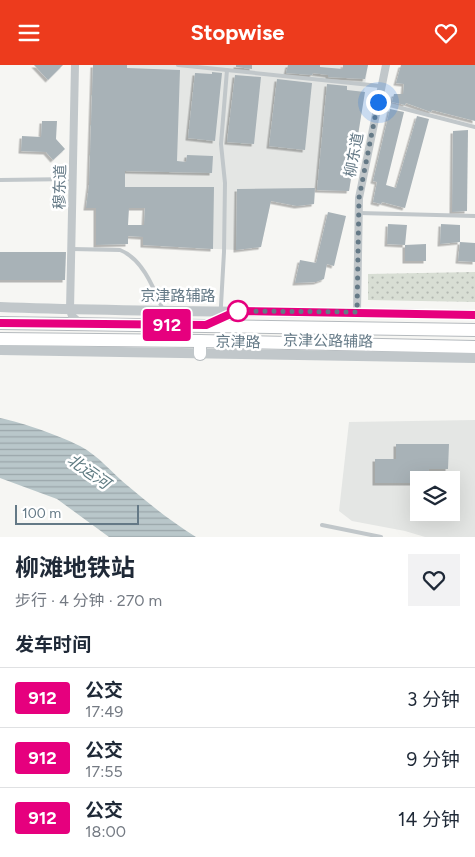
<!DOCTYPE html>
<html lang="zh">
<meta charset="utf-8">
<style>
:root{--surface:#fff;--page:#f2f2f3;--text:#1f2937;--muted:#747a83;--line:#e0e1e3;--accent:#ed3b1d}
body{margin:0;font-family:Figtree,"Noto Sans SC",sans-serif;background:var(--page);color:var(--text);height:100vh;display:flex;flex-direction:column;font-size:19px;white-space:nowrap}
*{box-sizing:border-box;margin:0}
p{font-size:16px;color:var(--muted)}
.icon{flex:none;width:28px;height:28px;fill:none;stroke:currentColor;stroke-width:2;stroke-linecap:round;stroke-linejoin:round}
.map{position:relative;height:472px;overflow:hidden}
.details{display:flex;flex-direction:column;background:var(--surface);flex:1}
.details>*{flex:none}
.badge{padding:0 10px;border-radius:4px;font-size:18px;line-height:32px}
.controls{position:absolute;left:410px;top:406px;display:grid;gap:10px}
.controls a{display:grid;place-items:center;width:50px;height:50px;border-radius:0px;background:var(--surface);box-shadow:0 5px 20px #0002;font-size:25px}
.scale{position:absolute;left:15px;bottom:12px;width:124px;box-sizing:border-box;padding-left:5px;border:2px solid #647986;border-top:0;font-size:14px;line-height:18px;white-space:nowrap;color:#647986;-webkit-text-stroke:4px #fff;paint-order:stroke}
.you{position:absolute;width:25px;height:25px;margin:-12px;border:4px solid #fff;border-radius:50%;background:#1a73e8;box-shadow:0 0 0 8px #1a73e833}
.map>.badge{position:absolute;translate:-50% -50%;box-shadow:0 0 0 2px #fff}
h2{padding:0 15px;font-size:19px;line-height:45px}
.round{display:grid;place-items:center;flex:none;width:52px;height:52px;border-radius:0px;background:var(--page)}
.summary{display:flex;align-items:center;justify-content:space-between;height:85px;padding:0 15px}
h1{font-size:24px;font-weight:700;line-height:38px}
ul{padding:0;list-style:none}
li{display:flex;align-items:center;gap:15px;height:60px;padding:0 15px;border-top:1px solid var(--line)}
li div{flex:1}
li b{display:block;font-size:19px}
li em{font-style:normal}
li .badge{min-width:55px;font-weight:700;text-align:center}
header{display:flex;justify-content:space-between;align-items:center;height:65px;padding:0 15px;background:var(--accent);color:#fff;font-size:22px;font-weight:700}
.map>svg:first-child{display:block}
.built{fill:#e4e6e4;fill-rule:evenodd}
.grass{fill:url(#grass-dots)}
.water{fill:url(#water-rules)}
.building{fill:#a8b2b7;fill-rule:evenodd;filter:url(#shadow)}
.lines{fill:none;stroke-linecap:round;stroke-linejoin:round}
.primary-casing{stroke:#b5babe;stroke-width:14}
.service{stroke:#c1c7ca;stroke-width:4}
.minor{stroke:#c1c7ca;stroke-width:8}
.tertiary{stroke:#c1c7ca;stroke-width:10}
.primary{stroke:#fff;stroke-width:12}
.line-casing{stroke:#fff;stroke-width:11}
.line{stroke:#e6007e;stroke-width:8}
.walk{stroke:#647986;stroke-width:5;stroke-dasharray:0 9}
.stop-dot{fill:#fff;stroke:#e6007e;stroke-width:2.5}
.labels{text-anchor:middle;stroke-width:5;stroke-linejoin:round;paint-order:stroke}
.street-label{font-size:15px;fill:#647986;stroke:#fff}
.water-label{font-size:16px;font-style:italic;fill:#5f7b82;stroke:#fff}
</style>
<header><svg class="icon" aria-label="menu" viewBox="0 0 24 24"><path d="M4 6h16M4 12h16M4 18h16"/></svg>Stopwise<svg class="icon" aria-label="heart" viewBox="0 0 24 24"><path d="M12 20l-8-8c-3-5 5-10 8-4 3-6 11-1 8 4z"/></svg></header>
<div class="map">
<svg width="475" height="472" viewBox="0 0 475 472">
<defs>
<pattern id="grass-dots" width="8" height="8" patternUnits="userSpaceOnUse" patternTransform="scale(1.25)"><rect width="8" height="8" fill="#d8ded4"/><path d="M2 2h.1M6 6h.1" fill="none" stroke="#b3b9b2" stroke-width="1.8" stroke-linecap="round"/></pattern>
<pattern id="water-rules" width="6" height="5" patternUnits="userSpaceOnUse" patternTransform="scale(1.25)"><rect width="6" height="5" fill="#b9c7ca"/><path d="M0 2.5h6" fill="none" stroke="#9aa6aa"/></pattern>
<filter id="shadow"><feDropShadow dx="-2.5" dy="2.5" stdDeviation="0" flood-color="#0004"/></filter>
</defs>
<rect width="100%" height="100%" fill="#f6f6f3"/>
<g class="built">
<path d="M93 0H368L349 126 317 125 315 123 314 139 297 141 271 136 261 182 236 185 143 180 145 143H86L89 116Z"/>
<path d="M475 355V472H425L405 466 352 456 339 446 349 357ZM419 415H451V448H419Z"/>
</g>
<path class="grass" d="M475 207V237L368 235V209Z"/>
<path class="water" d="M0 353C24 358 58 370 80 381 99 391 112 408 128 421 149 439 172 457 196 472H109L57 434 0 413Z"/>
<g class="building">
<path d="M34 0H63L48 15Z"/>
<path d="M93 0H127V3L180 5 177 96 186 97 187 90 213 91 212 108 125 106V122H214L213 184 143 180V172L128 171V179L96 180V143H86L89 120ZM129 143H145L144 160H128Z"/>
<path d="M236 0H252V4L236 2Z"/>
<path d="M288 0H320V2L343 4V0H368L365 14 328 12V10L313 8 312 10 286 8Z"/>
<path d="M401 0H475V56L432 45 431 47 406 38 405 40 392 37 394 29H403L404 19 396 18Z"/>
<path d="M212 7 222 8 215 76 188 73 195 8 212 9Z"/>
<path d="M235 10 261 12 254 79 227 77Z"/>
<path d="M277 14 312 18 305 85 269 81Z"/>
<path d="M327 19 347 21V25L365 27 349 126 317 125Z"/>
<path d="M390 44 404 47 386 120 396 123 417 51 429 54 405 143 382 137 381 139 373 137 377 117 373 116Z"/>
<path d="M42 56H57L56 74 65 84 53 95 46 87 21 86 22 71 41 72Z"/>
<path d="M468 65 467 146 452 147 453 66Z"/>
<path d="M315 123 314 139 297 141 271 136 261 182 236 185 237 124Z"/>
<path d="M328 147 346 151 334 201 327 199 324 214 316 217 295 218 300 195 316 198Z"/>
<path d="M388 159 407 160 405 180 387 179Z"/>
<path d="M441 159 460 160V177L440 179Z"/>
<path d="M460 177 475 178V197L458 196Z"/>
<path d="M426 179V196H405V180Z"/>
<path d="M0 187H66L65 215H0Z"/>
<path d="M396 379H449L448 404H429L428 415H419V418H375V394H396Z"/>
</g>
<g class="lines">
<defs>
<g id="primary">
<path d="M0 258 475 265"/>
<path d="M0 274 200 276 475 282"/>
<path d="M200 289V276"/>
</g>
</defs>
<use href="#primary" class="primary-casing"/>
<g class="service">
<path d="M178 0 380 21"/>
<path d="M378 37 475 62"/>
<path d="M0 115 74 114"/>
<path d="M359 148 475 151"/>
<path d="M72 184 120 185C143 194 154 224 163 245"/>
<path d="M220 258 224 187 225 118 221 79 227 5"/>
<path d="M322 460 381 472"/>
</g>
<g class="minor">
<path d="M75 0 70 245 72 251 81 259"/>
<path d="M357 247 359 133 386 0"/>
</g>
<g class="tertiary">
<path d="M0 242C158 248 317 246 475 250"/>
<path d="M0 285 475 293"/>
</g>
<use href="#primary" class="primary"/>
</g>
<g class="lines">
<defs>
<path id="line" d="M0 258 206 260 237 246 475 250"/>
</defs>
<use href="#line" class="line-casing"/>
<use href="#line" class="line"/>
<path class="walk" d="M238 246 357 247 359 133 378 37"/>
</g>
<circle class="stop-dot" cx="238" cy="246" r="10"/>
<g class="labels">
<g class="street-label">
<text transform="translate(354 90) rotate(-79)" y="5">柳东道</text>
<text transform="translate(60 122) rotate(-89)" y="5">穆东道</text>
<text x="178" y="236">京津路辅路</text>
<text transform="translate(328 276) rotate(1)" y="5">京津公路辅路</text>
<text transform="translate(238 277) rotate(1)" y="5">京津路</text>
</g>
<g class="water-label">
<text transform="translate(89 406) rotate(35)" y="6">北运河</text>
</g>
</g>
</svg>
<div class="controls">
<a><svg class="icon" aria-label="layers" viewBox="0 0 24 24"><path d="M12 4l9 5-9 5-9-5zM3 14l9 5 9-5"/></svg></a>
</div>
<div class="scale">100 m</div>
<div class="you" style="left:378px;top:37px"></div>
<b class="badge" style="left:167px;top:260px;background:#e6007e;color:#fff">912</b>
</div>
<section class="details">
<div class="summary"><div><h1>柳滩地铁站</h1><p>步行 · 4 分钟 · 270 m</p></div><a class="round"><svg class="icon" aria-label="heart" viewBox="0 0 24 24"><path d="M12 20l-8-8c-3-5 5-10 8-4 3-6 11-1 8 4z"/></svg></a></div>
<h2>发车时间</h2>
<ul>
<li><span class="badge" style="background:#e6007e;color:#fff">912</span><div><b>公交</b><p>17:49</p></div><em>3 分钟</em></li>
<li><span class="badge" style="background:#e6007e;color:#fff">912</span><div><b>公交</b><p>17:55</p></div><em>9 分钟</em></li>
<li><span class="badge" style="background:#e6007e;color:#fff">912</span><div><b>公交</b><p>18:00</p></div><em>14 分钟</em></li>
</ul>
</section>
